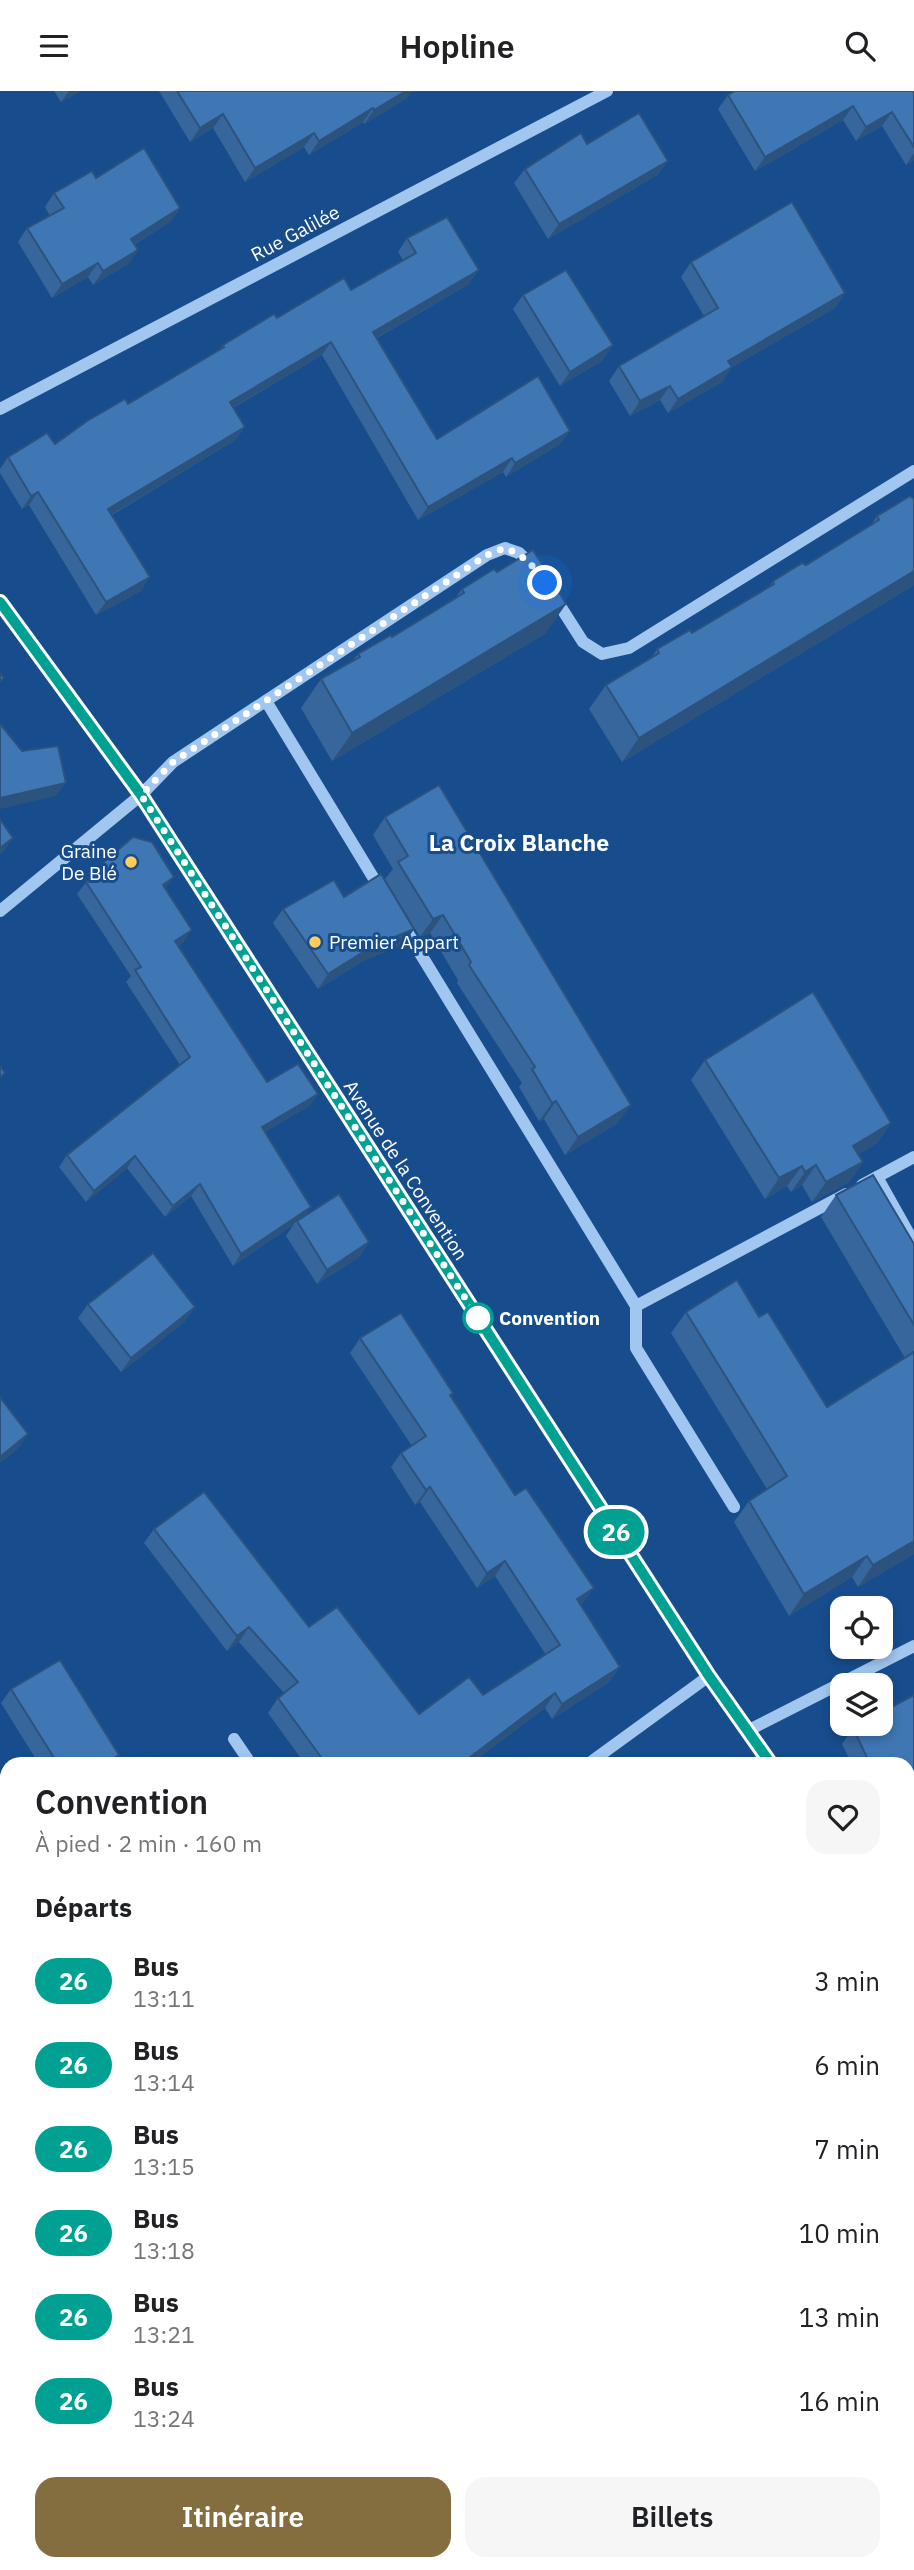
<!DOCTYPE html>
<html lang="fr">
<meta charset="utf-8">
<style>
:root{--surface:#fff;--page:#f6f6f6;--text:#202124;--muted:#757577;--accent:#846e3f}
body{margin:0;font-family:"IBM Plex Sans",sans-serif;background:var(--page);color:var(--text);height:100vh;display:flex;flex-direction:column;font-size:26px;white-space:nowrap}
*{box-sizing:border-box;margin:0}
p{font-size:23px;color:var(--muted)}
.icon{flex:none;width:38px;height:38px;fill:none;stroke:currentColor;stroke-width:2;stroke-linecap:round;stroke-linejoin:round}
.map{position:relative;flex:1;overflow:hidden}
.drawer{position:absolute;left:0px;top:1666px;width:915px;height:814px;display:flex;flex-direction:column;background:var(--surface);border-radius:21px 21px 0 0;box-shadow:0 4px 10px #0003}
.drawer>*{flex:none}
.badge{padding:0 14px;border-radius:23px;font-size:24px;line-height:46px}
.tools{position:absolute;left:830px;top:1505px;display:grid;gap:14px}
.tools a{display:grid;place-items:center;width:63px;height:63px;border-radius:14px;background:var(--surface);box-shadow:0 4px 10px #0003;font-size:35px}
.you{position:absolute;width:35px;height:35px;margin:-18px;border:5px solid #fff;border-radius:50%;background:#1a73e8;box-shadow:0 0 0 10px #1a73e833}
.map>.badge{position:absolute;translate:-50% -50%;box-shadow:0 0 0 4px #fff}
h2{padding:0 35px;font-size:26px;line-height:63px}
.round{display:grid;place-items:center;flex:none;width:74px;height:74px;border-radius:21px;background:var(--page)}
.headline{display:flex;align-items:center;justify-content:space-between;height:119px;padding:0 35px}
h1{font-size:33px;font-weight:600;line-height:52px}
.button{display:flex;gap:14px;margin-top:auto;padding:14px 35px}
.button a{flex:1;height:80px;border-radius:21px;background:var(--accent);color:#fff;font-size:28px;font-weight:600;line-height:80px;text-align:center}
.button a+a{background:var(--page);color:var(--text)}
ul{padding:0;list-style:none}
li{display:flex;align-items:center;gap:21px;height:84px;padding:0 35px}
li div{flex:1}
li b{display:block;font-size:26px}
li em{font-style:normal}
li .badge{min-width:77px;font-weight:700;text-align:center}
header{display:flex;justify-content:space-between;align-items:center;height:91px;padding:0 35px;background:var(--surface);font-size:32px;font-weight:600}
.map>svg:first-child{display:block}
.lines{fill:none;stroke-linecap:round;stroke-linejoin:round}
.minor{stroke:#a1c6ef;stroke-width:12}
.wall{fill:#36669b}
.shaded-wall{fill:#2c537e}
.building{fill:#3f77b4;stroke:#2c537e;stroke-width:2}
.line-casing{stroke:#fff;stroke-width:16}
.line{stroke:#00a092;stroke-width:10}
.walk{stroke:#fff;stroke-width:7;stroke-dasharray:0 12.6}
.poi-dot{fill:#ffcd5f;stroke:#174d8c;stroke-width:2.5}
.stop-dot{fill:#fff;stroke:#00a092;stroke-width:3.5}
.labels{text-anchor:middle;stroke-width:6;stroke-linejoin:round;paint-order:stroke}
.street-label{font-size:19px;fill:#fff;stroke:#174d8c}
.poi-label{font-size:19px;fill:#fff;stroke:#174d8c;text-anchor:end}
.stop-label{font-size:19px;font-weight:bold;fill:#fff;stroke:#174d8c;text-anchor:start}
.quarter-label{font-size:23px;font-weight:bold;fill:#fff;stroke:#174d8c}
</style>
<header><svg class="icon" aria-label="menu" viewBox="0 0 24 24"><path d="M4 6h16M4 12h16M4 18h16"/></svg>Hopline<svg class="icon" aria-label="search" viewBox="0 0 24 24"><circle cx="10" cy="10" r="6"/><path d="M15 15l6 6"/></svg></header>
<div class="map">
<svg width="914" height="2479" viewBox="0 0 914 2479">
<rect width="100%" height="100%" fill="#174d8c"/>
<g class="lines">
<g class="minor">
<path d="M0 318 607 0"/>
<path d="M555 507 583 551 602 563 629 557 914 380"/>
<path d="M0 511 141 704 709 1585 771 1673"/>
<path d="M266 610 382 801"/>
<path d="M0 820 141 704 173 671 487 464 505 457 519 462 535 477"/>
<path d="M401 831 636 1215V1257L734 1416"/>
<path d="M877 1086 914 1152"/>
<path d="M862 1094 914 1066"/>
<path d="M636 1215 846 1103"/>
<path d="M749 1639 914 1555"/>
<path d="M234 1648 251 1673"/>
<path d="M588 1673 709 1585"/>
<path d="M0 1689 7 1700"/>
<path d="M0 1797 7 1793"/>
<path d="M908 1878 914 1887"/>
<path d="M908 1976 914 1972"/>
<path d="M214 2479 221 2473"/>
</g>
</g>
<g class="wall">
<path d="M54 0H80L61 11Z"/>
<path d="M159 0H412L406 8 364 33 363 31 309 64 304 56 245 91 213 37 190 51Z"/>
<path d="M914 0V69L906 74 882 35 856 50 843 29 755 80 718 18 728 4Z"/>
<path d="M587 53 668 70 657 84 548 148 514 92 525 78Z"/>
<path d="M96 87 180 117 170 131 135 153 138 159 128 173 93 194 88 186 52 207 18 151 27 137 50 125 45 116 54 102Z"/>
<path d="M407 147 469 193 377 247 437 348 570 340 560 353 506 386 503 381 418 429 322 264 233 317 245 336 235 349 112 424 141 500 96 524 29 414 22 418 0 382V378L8 366 55 353 128 313 219 259 223 254 277 227 351 199 403 169 398 161Z"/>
<path d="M691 171 845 202 835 217 732 276 722 291 668 322 660 309 630 325 609 290 619 275 704 225 681 186Z"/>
<path d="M523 204 603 269 560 295 513 218Z"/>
<path d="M914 408V494L622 671 589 618 606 594 652 566 657 558 692 542 768 497 773 490 806 474 871 434 877 425Z"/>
<path d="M462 498 546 542 332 670 301 617 321 588 352 570 358 563 392 546 456 506Z"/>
<path d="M385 726 618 1032 565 1064 544 1028 539 1030 519 996 522 992 457 892 458 889 430 842 420 846 385 788 393 778 373 744Z"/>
<path d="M98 776 166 798 184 851 178 855 267 991 318 1003 309 1015 265 1041 311 1116 305 1125 369 1151 359 1166 317 1193 286 1145 294 1133 233 1175 191 1105 165 1126 127 1077 86 1111 59 1076 67 1064 180 974 126 891 131 885 77 803Z"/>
<path d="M344 806 414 838 404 853 363 870 318 898 273 832 283 818Z"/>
<path d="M705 969 891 1032 877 1052 858 1063 863 1071 849 1091 812 1111 802 1094 791 1101 787 1095 765 1108 691 989Z"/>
<path d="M836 1104 914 1153V1463L858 1496 852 1486 789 1525 734 1431 749 1410 767 1398 671 1242 686 1221 759 1226 827 1316 905 1267 821 1126Z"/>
<path d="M88 1213 195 1216 184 1231 121 1281 78 1227Z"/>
<path d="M360 1247 453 1302 451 1305 583 1512 581 1514 620 1576 609 1591 552 1628 545 1617 470 1673H305L268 1622 278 1607 284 1602 239 1551 227 1560 144 1452 154 1438 309 1536 419 1623 483 1604 546 1564 495 1485 477 1497 420 1411 415 1414 391 1376 401 1362 412 1355 350 1262Z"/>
<path d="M11 1598 113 1673H39L1 1612Z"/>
<path d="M914 1604V1757L908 1746V1673H852L842 1653 853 1637Z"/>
</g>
<g class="shaded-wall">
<path d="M69 0H80L61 11Z"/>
<path d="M406 0H412L406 8 364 33 374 19Z"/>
<path d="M853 15 843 29 755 80 765 66Z"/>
<path d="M373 17 363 31 309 64 319 50Z"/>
<path d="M892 21 882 35 856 50 866 36Z"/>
<path d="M223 23 213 37 190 51 200 37Z"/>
<path d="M314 42 304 56 245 91 255 77Z"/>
<path d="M914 62V69L906 74Z"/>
<path d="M668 70 657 84 548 148 559 133Z"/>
<path d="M180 117 170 131 121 161 131 148Z"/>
<path d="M138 159 128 173 93 194 103 180Z"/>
<path d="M98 172 88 186 52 207 62 193Z"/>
<path d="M479 179 469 193 364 254 373 241Z"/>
<path d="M845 202 835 217 718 284 728 270Z"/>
<path d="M331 251 322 264 220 324 230 311Z"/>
<path d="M613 254 603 269 560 295 570 281Z"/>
<path d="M732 276 722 291 668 322 678 308Z"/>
<path d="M670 295 660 309 630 325 640 310Z"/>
<path d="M245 336 235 349 99 431 108 418Z"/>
<path d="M570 340 560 353 506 386 515 372Z"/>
<path d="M512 367 503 381 418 429 428 416Z"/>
<path d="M38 401 29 414 22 418 31 405Z"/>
<path d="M914 480V494L622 671 639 647Z"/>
<path d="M150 486 141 500 96 524 106 511Z"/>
<path d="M566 513 546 542 332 670 352 642Z"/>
<path d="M66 692 56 705 0 718V707Z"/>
<path d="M13 747 4 760 0 763V757Z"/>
<path d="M174 786 166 797 155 806 163 794Z"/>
<path d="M443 824 430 842 420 846 433 828Z"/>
<path d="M414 838 404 853 363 870 318 898 328 883 373 855Z"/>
<path d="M192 839 184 851 167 862 175 850Z"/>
<path d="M318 1003 309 1015 253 1048 262 1036Z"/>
<path d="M556 1010 544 1028 539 1030 552 1012Z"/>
<path d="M631 1014 618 1032 565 1064 578 1046Z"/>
<path d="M891 1032 877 1052 839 1075 853 1055Z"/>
<path d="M135 1065 127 1077 86 1111 94 1100Z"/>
<path d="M863 1071 849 1091 812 1111 826 1091Z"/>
<path d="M816 1074 802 1094 791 1101 805 1081Z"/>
<path d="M802 1075 787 1095 765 1108 779 1087Z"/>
<path d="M200 1093 191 1105 165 1126 173 1115Z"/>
<path d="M311 1116 303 1128 297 1130 294 1133 233 1175 241 1163Z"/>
<path d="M369 1151 359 1166 317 1193 327 1179Z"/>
<path d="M195 1216 184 1231 121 1281 131 1267Z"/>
<path d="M28 1343 19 1357 0 1372V1366Z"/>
<path d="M430 1396 420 1411 415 1414 426 1399Z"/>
<path d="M914 1450V1463L858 1496 873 1474Z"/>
<path d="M867 1465 852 1486 789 1525 804 1503Z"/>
<path d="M505 1470 495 1485 477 1497 487 1482Z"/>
<path d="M594 1497 583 1512 567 1523 577 1508Z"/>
<path d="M249 1536 239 1551 227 1560 237 1545Z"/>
<path d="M620 1576 609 1591 552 1628 562 1613Z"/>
<path d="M555 1602 545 1617 470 1673H461Z"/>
<path d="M119 1664 113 1673H105Z"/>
<path d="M7 1944V1953L0 1957V1948Z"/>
<path d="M914 2105V2112L908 2116V2109Z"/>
<path d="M7 2215V2222L0 2226V2219Z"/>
<path d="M914 2348V2354L908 2359V2353Z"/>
<path d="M94 2473H119L104 2479H84L86 2476Z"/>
<path d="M526 2473H535L527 2479H518Z"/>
</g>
<g class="building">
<path d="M177 0H406L374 19 373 17 319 50 314 42 255 77 223 23 200 37Z"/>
<path d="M735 0H914V56L892 21 866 36 853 15 765 66 728 4Z"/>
<path d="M639 22 668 70 559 133 525 78 581 42 587 53Z"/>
<path d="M144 57 180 117 131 148 138 159 103 180 98 172 62 193 27 137 64 117 54 102 92 80 96 87Z"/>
<path d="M792 111 845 202 728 270 732 276 678 308 670 295 640 310 619 275 718 217 691 171Z"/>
<path d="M447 126 479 179 373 241 437 348 538 285 570 340 515 372 512 367 428 416 331 251 230 311 245 336 108 418 150 486 106 511 38 401 31 405 8 366 47 342 55 353 87 330 125 308 128 313 224 256 223 254 274 223 277 227 344 187 351 199 416 162 407 147Z"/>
<path d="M566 179 613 254 570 281 523 204Z"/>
<path d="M910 405 914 408V480L639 647 606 594 659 562 657 558 690 539 692 542 774 493 773 490 802 472 806 474 879 429 877 425Z"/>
<path d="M533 459 566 513 352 642 321 588 360 566 358 563 391 544 392 546 464 502 462 498 494 478 497 481Z"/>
<path d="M0 582 4 587 0 590Z"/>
<path d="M0 633 22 660 58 655 66 692 0 707Z"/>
<path d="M439 694 631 1014 578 1046 556 1010 552 1012 532 978 535 976 469 874 471 871 443 824 433 828 398 771 408 765 385 726Z"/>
<path d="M0 728 13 747 0 757Z"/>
<path d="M133 746 152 751 174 786 163 794 192 839 175 850 267 991 298 973 318 1003 262 1036 311 1116 241 1163 200 1093 173 1115 135 1065 94 1100 67 1064 190 966 135 879 141 876 86 791 101 779 98 776Z"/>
<path d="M381 783 414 838 373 855 328 883 283 818 334 789 344 806Z"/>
<path d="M813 901 891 1032 853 1055 863 1071 826 1091 816 1074 805 1081 802 1075 779 1087 705 969Z"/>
<path d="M0 975 5 982 0 986Z"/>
<path d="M873 1084 914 1153V1234L836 1104Z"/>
<path d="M339 1103 369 1151 327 1179 297 1130Z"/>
<path d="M153 1162 195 1216 131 1267 88 1213Z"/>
<path d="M737 1189 759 1226 768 1221 827 1316 914 1261V1450L873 1474 867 1465 804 1503 749 1410 787 1385 686 1221Z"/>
<path d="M401 1222 453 1302 450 1304 515 1404 526 1397 594 1497 577 1508 620 1576 562 1613 555 1602 461 1673H326L278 1607 298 1591 249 1536 237 1545 154 1438 204 1401 309 1536 337 1516 419 1623 469 1586 483 1604 560 1554 505 1470 487 1482 430 1396 426 1399 401 1362 426 1345 360 1247Z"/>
<path d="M0 1306 28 1343 0 1366Z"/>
<path d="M60 1569 119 1664 105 1673H58L11 1598Z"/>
<path d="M914 1604V1721L908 1710V1673H870L853 1637 861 1633H880V1622Z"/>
<path d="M145 1666 149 1673H132Z"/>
<path d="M0 1865 7 1877V1944L0 1948Z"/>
<path d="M914 2036V2105L908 2109V2040Z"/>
<path d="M7 2154V2215L0 2219V2158Z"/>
<path d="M908 2324 914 2331V2348L908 2353Z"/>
<path d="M18 2473H94L86 2476 87 2479H8Z"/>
<path d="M339 2473H381L386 2479H331Z"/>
<path d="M428 2473H526L518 2479H420Z"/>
</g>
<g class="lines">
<defs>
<path id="line" d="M0 511 141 704 709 1585 771 1673"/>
</defs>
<use href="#line" class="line-casing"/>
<use href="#line" class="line"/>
<path class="walk" d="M478 1227 141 704 173 671 487 464 505 457C525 465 534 475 545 492"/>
</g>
<g class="poi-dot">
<circle cx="131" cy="771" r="7"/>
<circle cx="315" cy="851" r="7"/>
</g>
<circle class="stop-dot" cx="478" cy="1227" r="14"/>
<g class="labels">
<g class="street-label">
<text transform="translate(295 142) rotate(-28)" y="7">Rue Galilée</text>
<text transform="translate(406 1079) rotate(57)" y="7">Avenue de la Convention</text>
</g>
<g class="poi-label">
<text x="117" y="767">Graine<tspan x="117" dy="22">De Blé</tspan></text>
<text x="329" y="858" text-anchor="start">Premier Appart</text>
</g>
<g class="stop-label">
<text x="499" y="1234">Convention</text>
</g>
<g class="quarter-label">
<text x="519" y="760">La Croix Blanche</text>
</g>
</g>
</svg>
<div class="tools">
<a><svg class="icon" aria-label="locate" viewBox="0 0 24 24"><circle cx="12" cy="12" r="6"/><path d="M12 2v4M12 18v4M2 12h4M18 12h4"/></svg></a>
<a><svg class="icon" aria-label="layers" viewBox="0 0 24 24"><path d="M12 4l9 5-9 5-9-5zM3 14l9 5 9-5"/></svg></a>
</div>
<div class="you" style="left:545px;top:492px"></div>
<b class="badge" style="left:616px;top:1441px;background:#00a092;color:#fff">26</b>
<section class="drawer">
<div class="headline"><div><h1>Convention</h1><p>À pied · 2 min · 160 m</p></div><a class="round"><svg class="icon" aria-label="heart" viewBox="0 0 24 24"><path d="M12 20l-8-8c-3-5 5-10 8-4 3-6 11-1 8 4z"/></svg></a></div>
<h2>Départs</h2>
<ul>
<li><span class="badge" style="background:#00a092;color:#fff">26</span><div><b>Bus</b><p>13:11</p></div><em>3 min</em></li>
<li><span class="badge" style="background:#00a092;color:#fff">26</span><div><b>Bus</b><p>13:14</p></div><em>6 min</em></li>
<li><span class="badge" style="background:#00a092;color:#fff">26</span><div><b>Bus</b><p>13:15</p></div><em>7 min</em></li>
<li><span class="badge" style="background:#00a092;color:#fff">26</span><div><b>Bus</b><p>13:18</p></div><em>10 min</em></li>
<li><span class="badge" style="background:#00a092;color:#fff">26</span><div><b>Bus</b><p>13:21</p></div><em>13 min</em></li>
<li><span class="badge" style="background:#00a092;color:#fff">26</span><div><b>Bus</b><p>13:24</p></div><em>16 min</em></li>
</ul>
<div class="button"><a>Itinéraire</a><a>Billets</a></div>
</section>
</div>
